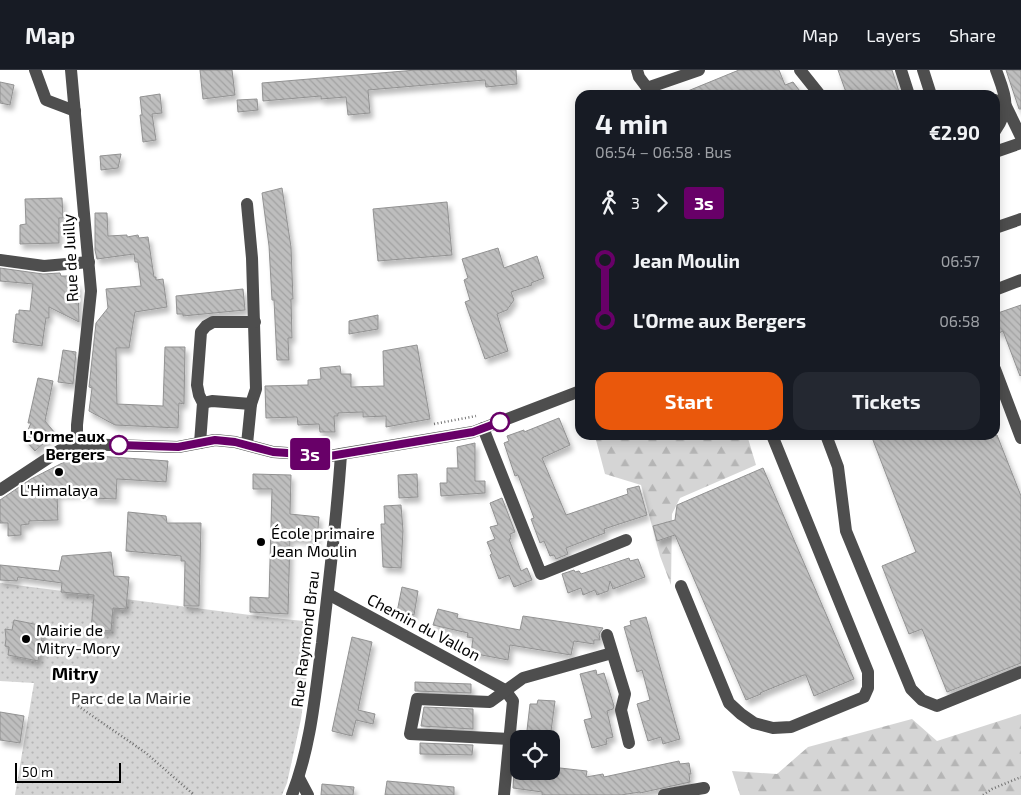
<!DOCTYPE html>
<meta charset="utf-8">
<style>
:root{--surface:#171b24;--page:#242831;--text:#f1f3f6;--muted:#9ea1a6;--line:#363941;--accent:#ea580c}
body{margin:0;font-family:"Exo 2",sans-serif;background:var(--page);color:var(--text);height:100vh;display:flex;flex-direction:column;font-size:19px;white-space:nowrap}
*{box-sizing:border-box;margin:0}
p{font-size:16px;color:var(--muted)}
.icon{flex:none;width:28px;height:28px;fill:none;stroke:currentColor;stroke-width:2;stroke-linecap:round;stroke-linejoin:round}
.map{position:relative;flex:1;overflow:hidden}
.drawer{position:absolute;left:575px;top:20px;width:425px;height:350px;display:flex;flex-direction:column;background:var(--surface);border-radius:15px;box-shadow:0 2px 12px #0003}
.drawer>*{flex:none}
.badge{padding:0 10px;border-radius:4px;font-size:18px;line-height:32px}
.tools{position:absolute;left:510px;top:660px;display:grid;gap:10px}
.tools a{display:grid;place-items:center;width:50px;height:50px;border-radius:10px;background:var(--surface);box-shadow:0 2px 12px #0003;font-size:25px}
.scale{position:absolute;left:15px;bottom:12px;width:106px;box-sizing:border-box;padding-left:5px;border:2px solid #000;border-top:0;font-size:14px;line-height:18px;white-space:nowrap;color:#000;-webkit-text-stroke:4px #fff;paint-order:stroke}
.map>.badge{position:absolute;translate:-50% -50%;box-shadow:0 0 0 2px #fff}
.legs{display:flex;align-items:center;gap:8px;height:55px;padding:0 20px;font-size:16px}
.legs p{margin-inline-start:auto}
.overview{display:flex;align-items:center;justify-content:space-between;height:85px;padding:0 20px}
h1{font-size:28px;font-weight:700;line-height:38px}
.action{display:flex;gap:10px;margin-top:auto;padding:10px 20px}
.action a{flex:1;height:58px;border-radius:15px;background:var(--accent);color:#fff;font-size:20px;font-weight:700;line-height:58px;text-align:center}
.action a+a{background:var(--page);color:var(--text)}
ul{padding:0 20px;list-style:none}
li{display:flex;align-items:center;gap:18px;height:60px;font-size:19px}
li i{display:grid;place-items:center;width:8px;height:100%;margin:0 6px;background:currentColor}
li i::after{content:'';width:12px;height:12px;margin:-6px;border:4px solid;border-radius:50%;background:var(--surface)}
li p{margin-inline-start:auto}
li:first-child i{background:linear-gradient(#0000 50%,currentColor 0)}
li:last-child i{background:linear-gradient(currentColor 50%,#0000 0)}
header{display:flex;align-items:center;gap:30px;box-sizing:border-box;height:70px;padding:0 25px;background:var(--surface);border-bottom:1px solid var(--line)}
header strong{font-size:24px}
nav{display:flex;gap:28px;margin-inline-start:auto;font-size:18px}
.map>svg:first-child{display:block}
.grass{fill:url(#grass-dots)}
.forest{fill:url(#forest-firs)}
.building{fill:url(#building-back-hatch);stroke:#929292;filter:url(#shadow)}
.lines{fill:none;stroke-linecap:round;stroke-linejoin:round}
.path{stroke:#707070;stroke-width:2.5;stroke-dasharray:1 2.5;stroke-linecap:butt}
.minor{stroke:#4e4e4e;stroke-width:12}
.line-1-casing{stroke:#fff;stroke-width:11}
.line-1{stroke:#680068;stroke-width:8}
.stop-1-dot{fill:#fff;stroke:#680068;stroke-width:2.5}
.poi-dot{fill:#000;stroke:#fff;stroke-width:2}
.labels{text-anchor:middle;stroke-width:5;stroke-linejoin:round;paint-order:stroke}
.street-label{font-size:16px;fill:#000;stroke:#fff}
.stop-label{font-size:16px;font-weight:bold;fill:#000;stroke:#fff;text-anchor:end}
.poi-label{font-size:16px;fill:#000;stroke:#fff;text-anchor:start}
.park-label{font-size:16px;fill:#2c2c2c;stroke:#fff}
.neighbourhood-label{font-size:18px;font-weight:bold;fill:#000;stroke:#fff}
</style>
<header>
<strong>Map</strong>
<nav><a>Map</a><a>Layers</a><a>Share</a></nav>
</header>
<div class="map">
<svg width="1021" height="725" viewBox="0 0 1021 725">
<defs>
<pattern id="grass-dots" width="8" height="8" patternUnits="userSpaceOnUse" patternTransform="scale(1.25)"><rect width="8" height="8" fill="#d5d5d5"/><path d="M2 2h.1M6 6h.1" fill="none" stroke="#b5b5b5" stroke-width="1.8" stroke-linecap="round"/></pattern>
<pattern id="forest-firs" width="22" height="20" patternUnits="userSpaceOnUse" patternTransform="scale(1.25)"><rect width="22" height="20" fill="#d5d5d5"/><path d="M5 1l3.5 6h-7zM16 11l3.5 6h-7z" fill="#b5b5b5"/></pattern>
<pattern id="building-back-hatch" width="6" height="6" patternUnits="userSpaceOnUse" patternTransform="scale(1.25)"><rect width="6" height="6" fill="#bebebe"/><path d="M-1 5l2 2M0 0l6 6M5-1l2 2" fill="none" stroke="#a2a2a2"/></pattern>
<filter id="shadow"><feDropShadow dx="3" dy="5" stdDeviation="2.5" flood-color="#0004"/></filter>
</defs>
<rect width="100%" height="100%" fill="#fff"/>
<path class="grass" d="M0 513 273 548 314 552 301 649 287 713 282 725H15L34 613 0 611Z"/>
<g class="forest">
<path d="M598 365H747L756 395 680 428 672 444 671 515 660 486 641 415 605 404 596 370Z"/>
<path d="M1021 644V725H740L732 701 777 704 808 677 912 649 937 671Z"/>
</g>
<g class="building">
<path d="M200 0H232L235 25 203 29Z"/>
<path d="M416 0H516L517 14 486 17 485 10 368 20 370 43 348 45 346 27 321 29V26L263 31 262 13Z"/>
<path d="M739 0H779L785 15 793 12 803 25H678Z"/>
<path d="M838 0H892L900 25H847Z"/>
<path d="M1006 0H1021V39H1019Z"/>
<path d="M0 12 14 15 10 35 0 33Z"/>
<path d="M160 24 162 43 152 44 156 70 143 72 140 45H142L140 27Z"/>
<path d="M257 29 258 40 238 42 237 30Z"/>
<path d="M121 84 118 98 101 100 100 86Z"/>
<path d="M282 118 291 177 293 229H291L292 268H288L289 290H277L274 230H272L269 176 262 123Z"/>
<path d="M62 128 63 148H59V173L20 174V155L26 154 25 129Z"/>
<path d="M447 132 452 185 378 191 373 139Z"/>
<path d="M95 143H107L108 166 127 165V167L138 165 139 168 148 167 154 207H156V210L163 209 167 237 135 242 129 278H116L117 334 163 336 165 277H185L184 334 179 333 178 358 115 355 89 341 92 318 89 317 96 253 108 238 106 219 141 216 138 192H135L134 184 97 189 95 180Z"/>
<path d="M498 178 504 198 537 186 544 208 531 213 532 215 511 222 514 230 507 240 497 244 508 281 485 289 465 232 470 230 464 210 468 208 462 189Z"/>
<path d="M0 198 43 204 60 203 61 206H68L69 214 78 213 79 252 49 237V248H46L42 276 13 272 16 244H19V240L30 241 33 214 0 211Z"/>
<path d="M243 219 245 240 183 246V244H177L176 226Z"/>
<path d="M1021 235V305L1020 306 1003 261 999 263 995 254V244Z"/>
<path d="M378 245V259L349 264V251Z"/>
<path d="M417 275 430 349 386 357V346L363 347V342L338 343V346H334L335 362H320L319 354 298 355 297 347 266 348 265 316 308 315V310L321 309 320 298 340 296 341 304H351V317L384 316 383 281Z"/>
<path d="M63 280 76 282 73 314 58 312Z"/>
<path d="M38 308 53 311 45 351 55 363 35 381 24 369 31 353H28Z"/>
<path d="M559 348 570 375 542 388 566 445 628 424 627 419 639 416 647 445 604 459 605 463 566 478 568 484 556 489 554 485 550 486 544 471 540 473 531 449 534 448 518 405 515 406 504 373 509 371 507 366 524 360V362Z"/>
<path d="M871 365H997L1021 426V593L947 622 922 559 909 564 882 496 916 482Z"/>
<path d="M475 373V411H485V423L441 426 440 413H447V398H458L457 377Z"/>
<path d="M98 386 168 391 166 412 117 409 116 429 92 428V422L57 424 58 450 29 451V454L21 455V465L8 466V453H0V430L31 409 70 389Z"/>
<path d="M763 398 854 609 814 626 806 605H804L760 623 761 624 746 630 675 465 657 471 653 456 675 450 677 435Z"/>
<path d="M253 404 291 405 290 444 319 447 317 470 290 468 288 544 250 542V527L269 528 272 419H253Z"/>
<path d="M417 404 418 427 399 428 398 405Z"/>
<path d="M502 428 515 462 510 464 511 469H509L521 501 527 498 532 510 514 517 509 505 499 509 490 485 492 484 487 472 495 469 490 457 498 455 490 433Z"/>
<path d="M401 435 403 461 401 498 383 497 381 454H385L384 436Z"/>
<path d="M128 442 166 446 167 453H201L199 536H184L185 491H181V486L126 481Z"/>
<path d="M111 482 114 506 129 507 126 539 113 538 111 561 91 560 94 525 61 522 62 513 18 507 17 511 0 510V495L59 501 62 486Z"/>
<path d="M629 488 630 491 638 489 645 507 613 519 610 511 608 521 597 525 595 520 583 525 581 518 568 523 562 504 574 500 575 502 579 501 581 504Z"/>
<path d="M402 517 418 521 414 545 397 542Z"/>
<path d="M438 539 458 544 457 548 520 560 523 546 603 558 599 564 600 570H594V574L574 571 571 585 510 575 508 590 471 583 473 568 467 567 468 563 433 555Z"/>
<path d="M646 547 680 669 663 674 661 667 648 671 637 634 650 630 642 600 637 602 624 557 631 555 630 551Z"/>
<path d="M14 550 44 556 38 591 8 585 9 577 5 576 6 569 5 559 12 560Z"/>
<path d="M352 567 372 572 358 640 375 644 373 654 356 650 352 666 332 661Z"/>
<path d="M596 600 597 605 604 603 614 636 613 639 607 641 613 667 606 669 607 674 592 678 584 650 592 648 580 604Z"/>
<path d="M415 612 471 614V623L415 621Z"/>
<path d="M538 630 555 631 550 669H526L530 634H537Z"/>
<path d="M424 637 473 639V659L421 656Z"/>
<path d="M0 642 24 646 20 673 0 670Z"/>
<path d="M420 673 473 675 472 685 420 684Z"/>
<path d="M679 691 680 694 689 693 691 704H689L690 712 640 723V722L621 725H542V722L513 718 514 701H551V697L587 701 586 707 603 704 604 707Z"/>
<path d="M387 711 454 717V725H385Z"/>
<path d="M322 714 354 717 353 725H321Z"/>
</g>
<g class="lines">
<g class="path">
<path d="M434 354 476 346"/>
<path d="M78 636 146 683 194 725"/>
<path d="M983 725 992 719 1021 707"/>
</g>
<g class="minor">
<path d="M35 0 46 30 75 41"/>
<path d="M71 0 91 221 77 355V374"/>
<path d="M637 0 639 7 651 23"/>
<path d="M800 0 820 25"/>
<path d="M901 0 909 25"/>
<path d="M923 0 931 25"/>
<path d="M647 18 699 0"/>
<path d="M995 30 1006 36 1021 67"/>
<path d="M995 61C1012 36 1005 25 996 0"/>
<path d="M995 82 1021 73"/>
<path d="M247 134 252 188 256 319 251 334 247 374"/>
<path d="M995 158 1021 149"/>
<path d="M0 190 44 196 89 192"/>
<path d="M995 220 1021 210"/>
<path d="M995 299 1021 368"/>
<path d="M203 333 212 331 251 334"/>
<path d="M483 358 541 504 626 470"/>
<path d="M826 365 838 397 846 461 911 619 922 630 937 636 1021 602"/>
<path d="M200 373 203 333 199 325 197 315 201 262 206 256 213 252H255"/>
<path d="M0 420 65 377 77 374 178 377 215 370 235 372 273 382 330 386 341 384 473 362 580 321"/>
<path d="M681 516 729 633 741 644 754 653 773 658 791 657 864 627 868 618V602L772 365"/>
<path d="M328 524 505 620 513 631 504 725"/>
<path d="M607 565 625 624 621 640 629 673"/>
<path d="M510 669 410 664 417 629 490 632 523 608 612 583"/>
<path d="M299 708 308 725"/>
<path d="M292 725C311 676 315 625 322 573 329 510 337 447 341 384"/>
<path d="M664 725 704 718"/>
</g>
</g>
<g class="lines">
<defs>
<path id="line-1" d="M119 375 178 377 215 370 235 372 273 382 330 386 473 362 500 352"/>
</defs>
<use href="#line-1" class="line-1-casing"/>
<use href="#line-1" class="line-1"/>
</g>
<g class="stop-1-dot">
<circle cx="500" cy="352" r="9"/>
<circle cx="119" cy="375" r="9"/>
</g>
<g class="poi-dot">
<circle cx="59" cy="402" r="5"/>
<circle cx="261" cy="472" r="5"/>
<circle cx="26" cy="569" r="5"/>
</g>
<g class="labels">
<g class="street-label">
<text transform="translate(70 188) rotate(-93)" y="6">Rue de Juilly</text>
<text transform="translate(424 557) rotate(28)" y="6">Chemin du Vallon</text>
<text transform="translate(305 569) rotate(-83)" y="6">Rue Raymond Brau</text>
</g>
<g class="stop-label">
<text x="105" y="372">L'Orme aux<tspan x="105" dy="18">Bergers</tspan></text>
</g>
<g class="poi-label">
<text x="59" y="426" text-anchor="middle">L'Himalaya</text>
<text x="271" y="469">École primaire<tspan x="271" dy="18">Jean Moulin</tspan></text>
<text x="36" y="566">Mairie de<tspan x="36" dy="18">Mitry-Mory</tspan></text>
</g>
<g class="park-label">
<text x="131" y="634">Parc de la Mairie</text>
</g>
<g class="neighbourhood-label">
<text x="75" y="610">Mitry</text>
</g>
</g>
</svg>
<div class="tools">
<a><svg class="icon" aria-label="locate" viewBox="0 0 24 24"><circle cx="12" cy="12" r="6"/><path d="M12 2v4M12 18v4M2 12h4M18 12h4"/></svg></a>
</div>
<div class="scale">50 m</div>
<b class="badge" style="left:310px;top:384px;background:#680068;color:#fff">3s</b>
<section class="drawer">
<div class="overview"><div><h1>4 min</h1><p>06:54 – 06:58 · Bus</p></div><b>€2.90</b></div>
<div class="legs"><svg class="icon" aria-label="walk" viewBox="0 0 24 24"><circle cx="13" cy="4" r="2"/><path d="M13 8l-2 6 4 7M11 14l-3 7M7 12l3-4h3l4 4"/></svg>3<svg class="icon" aria-label="forward" viewBox="0 0 24 24"><path d="M9 5l7 7-7 7"/></svg><b class="badge" style="background:#680068;color:#fff">3s</b></div>
<ul>
<li><i style="color:#680068"></i><b>Jean Moulin</b><p>06:57</p></li>
<li><i style="color:#680068"></i><b>L'Orme aux Bergers</b><p>06:58</p></li>
</ul>
<div class="action"><a>Start</a><a>Tickets</a></div>
</section>
</div>
